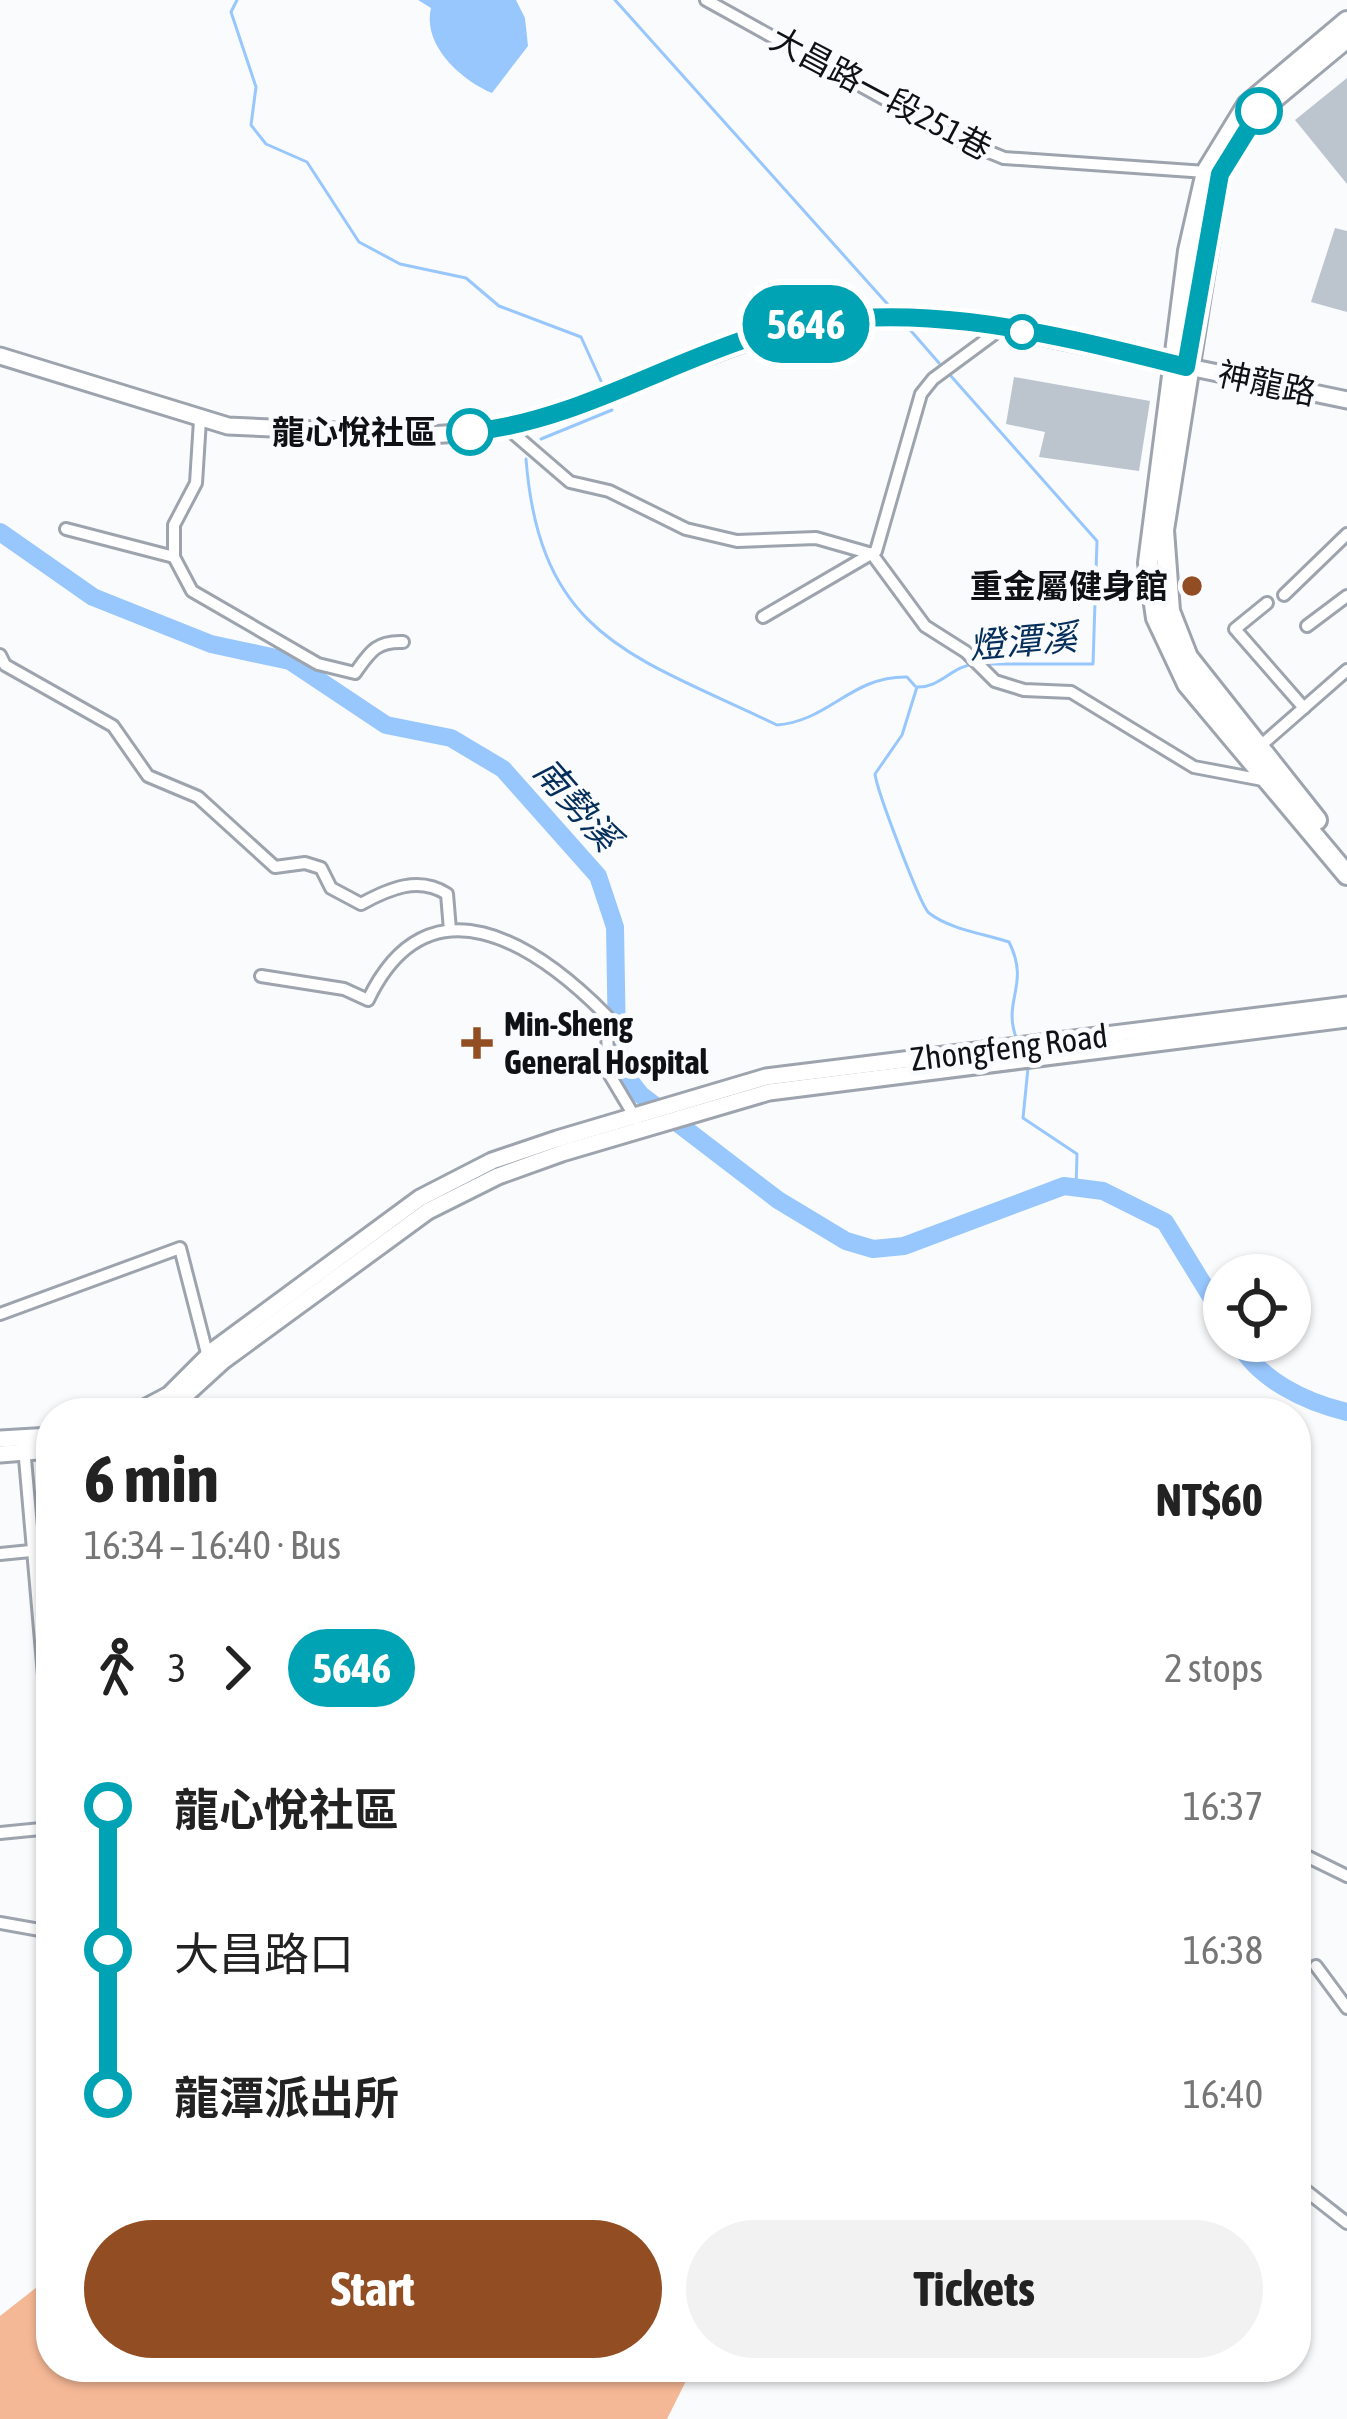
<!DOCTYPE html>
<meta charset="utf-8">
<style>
:root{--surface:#fff;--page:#f2f2f2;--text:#222;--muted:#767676;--accent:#924e22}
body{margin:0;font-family:"Asap Condensed","Noto Sans TC",sans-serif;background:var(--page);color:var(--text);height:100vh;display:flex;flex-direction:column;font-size:45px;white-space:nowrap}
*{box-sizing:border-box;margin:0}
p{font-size:39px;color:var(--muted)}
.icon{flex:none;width:66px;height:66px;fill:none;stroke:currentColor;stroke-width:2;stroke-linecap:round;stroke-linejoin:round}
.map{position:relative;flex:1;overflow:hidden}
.sheet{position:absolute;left:36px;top:1398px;width:1275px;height:984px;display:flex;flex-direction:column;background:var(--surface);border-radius:48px;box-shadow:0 3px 9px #0004}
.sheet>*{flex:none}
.badge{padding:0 24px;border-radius:39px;font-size:42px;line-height:78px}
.buttons{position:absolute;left:1203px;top:1254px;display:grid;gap:24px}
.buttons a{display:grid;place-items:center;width:108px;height:108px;border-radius:50%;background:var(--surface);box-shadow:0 3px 9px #0004;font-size:60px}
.map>.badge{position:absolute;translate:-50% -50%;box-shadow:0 0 0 6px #fff}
.legs{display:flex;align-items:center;gap:18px;height:132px;padding:0 48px;font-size:39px}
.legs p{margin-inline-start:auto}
.head{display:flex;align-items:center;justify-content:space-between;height:204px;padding:0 48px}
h1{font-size:66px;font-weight:700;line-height:90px}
.cta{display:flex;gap:24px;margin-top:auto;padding:24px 48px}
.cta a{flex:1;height:138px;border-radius:72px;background:var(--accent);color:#fff;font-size:48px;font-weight:700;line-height:138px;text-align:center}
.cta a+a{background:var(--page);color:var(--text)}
ul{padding:0 48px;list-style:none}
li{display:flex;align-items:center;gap:42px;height:144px;font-size:45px}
li i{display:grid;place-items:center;width:18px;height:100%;margin:0 15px;background:currentColor}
li i::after{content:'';width:30px;height:30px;margin:-15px;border:9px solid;border-radius:50%;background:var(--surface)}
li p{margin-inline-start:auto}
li:first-child i{background:linear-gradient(#0000 50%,currentColor 0)}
li:last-child i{background:linear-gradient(currentColor 50%,#0000 0)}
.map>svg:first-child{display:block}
.green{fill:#f5b896}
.water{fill:#98c7fe}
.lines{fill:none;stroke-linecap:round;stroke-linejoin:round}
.stream{stroke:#98c7fe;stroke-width:3}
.river{stroke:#98c7fe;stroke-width:18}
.building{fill:#bcc4ce}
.street-casing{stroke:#9da4ae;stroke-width:16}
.secondary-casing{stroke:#9da4ae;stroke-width:21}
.primary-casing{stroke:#9da4ae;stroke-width:24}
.street{stroke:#fff;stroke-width:10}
.secondary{stroke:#fff;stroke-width:15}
.primary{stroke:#fff;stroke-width:18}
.line-1-casing{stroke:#fff;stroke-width:27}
.line-1{stroke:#00a3b4;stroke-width:18}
.stop-1-dot{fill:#fff;stroke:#00a3b4;stroke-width:6}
.poi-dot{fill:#924e22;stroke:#fafbfd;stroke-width:4.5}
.labels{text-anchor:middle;stroke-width:10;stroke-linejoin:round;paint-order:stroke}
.street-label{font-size:33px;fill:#0f1215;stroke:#fafbfd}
.stop-label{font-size:33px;font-weight:bold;fill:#0f1215;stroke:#fafbfd;text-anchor:end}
.poi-label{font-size:33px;font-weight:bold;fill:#0f1215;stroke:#fafbfd;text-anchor:end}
.water-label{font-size:36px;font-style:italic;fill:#052f5a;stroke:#fafbfd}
</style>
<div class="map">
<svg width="1347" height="2419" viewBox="0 0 1347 2419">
<rect width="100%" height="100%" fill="#fafbfd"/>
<path class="green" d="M51 2276V2367H693L667 2419H0V2316Z"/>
<path class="water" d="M418 0H516L525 18 528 46 492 93C461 80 422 45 431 8Z"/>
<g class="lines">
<g class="stream">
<path d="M237 0 231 12 256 87 251 125 266 144 307 162 359 242 400 264 466 278 499 306 581 337 601 381"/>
<path d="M615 0 891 308"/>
<path d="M905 324 939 363"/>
<path d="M950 375 1097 541 1093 664H984"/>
<path d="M541 439 612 410"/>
<path d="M526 459C540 638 634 656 777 725 829 721 851 676 907 677L915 686"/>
<path d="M975 664C952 666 940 688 917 687L902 735 875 774C877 791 921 907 929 913 949 929 985 934 1009 942 1031 986 1001 1000 1017 1040"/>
<path d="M1028 1068 1023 1118 1077 1154 1076 1188"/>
</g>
<g class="river">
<path d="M0 532 93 597 211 644 290 661 386 725 451 738 503 769 598 876 615 927 617 1044 623 1072 641 1095 778 1200 846 1241 873 1249 904 1246 1064 1186 1103 1191 1165 1222 1224 1318"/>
<path d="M1237 1341C1259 1380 1305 1402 1347 1412"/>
</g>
</g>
<g class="building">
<path d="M1347 78V184L1295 120Z"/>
<path d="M1335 228 1347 231V312L1311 302Z"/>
<path d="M1014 377 1150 401 1139 471 1039 457 1045 432 1006 424Z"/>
</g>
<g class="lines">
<defs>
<g id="street">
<path d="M706 0 955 138 1004 158 1206 172"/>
<path d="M505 426 570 482 609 491 686 529 737 541 816 538 872 554 925 626 966 652 995 681 1024 690 1071 692 1194 767 1268 781"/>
<path d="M66 529 174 557V525L196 483 200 420"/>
<path d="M174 557 192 591 318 664 355 673C370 652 376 641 403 642"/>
<path d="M1284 595 1347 534"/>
<path d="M1267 603 1235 629 1304 708"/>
<path d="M763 617 876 551 921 394 933 379 1002 328"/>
<path d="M1307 626 1347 596"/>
<path d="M0 655 5 665 113 726 148 776 198 797 275 867 305 863 321 868 331 888 361 904C390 888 419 876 447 894L450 930"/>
<path d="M1258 748 1347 670"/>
<path d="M261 976 344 989 368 1000C428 874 535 943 607 1016L608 1072 636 1119"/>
<path d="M0 1314 180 1248 208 1357"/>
<path d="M24 1447 51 1755"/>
<path d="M0 1554 51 1549"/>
<path d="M0 1833 51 1828"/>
<path d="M1296 1851 1347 1876"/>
<path d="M0 1923 51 1932"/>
<path d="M1316 1966 1347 2008"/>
<path d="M1296 2183 1347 2223"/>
</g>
<g id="secondary">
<path d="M0 356 228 426 428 435 477 432 545 416 784 328 907 316 1002 328 1347 400"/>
<path d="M135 1413 169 1395 215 1349 420 1198 492 1161 557 1139 766 1077 1347 1005"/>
<path d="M166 1413 223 1361 428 1211 498 1176 562 1153 769 1092 1347 1019"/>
<path d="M0 1439 51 1436"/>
<path d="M0 1454 51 1450"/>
</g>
<g id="primary">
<path d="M1347 21 1247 105 1206 172 1188 251 1148 563 1156 618 1187 684 1347 875"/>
<path d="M1317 820 1188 657 1170 611 1164 530 1220 174 1259 111 1347 38"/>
</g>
</defs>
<use href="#street" class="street-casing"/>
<use href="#secondary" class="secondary-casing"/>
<use href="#primary" class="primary-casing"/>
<use href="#street" class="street"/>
<use href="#secondary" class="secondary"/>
<use href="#primary" class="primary"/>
</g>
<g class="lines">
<defs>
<path id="line-1" d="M470 432C571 422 660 366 755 336 896 293 1047 332 1186 367L1220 174 1259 111"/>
</defs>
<use href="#line-1" class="line-1-casing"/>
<use href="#line-1" class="line-1"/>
</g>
<g class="stop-1-dot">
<circle cx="1259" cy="111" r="21"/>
<circle cx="1022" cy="332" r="15"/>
<circle cx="470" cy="432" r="21"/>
</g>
<g class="poi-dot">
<circle cx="1192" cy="586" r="12"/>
<path d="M471 1025h12v12h12v12h-12v12h-12v-12h-12v-12h12z"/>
</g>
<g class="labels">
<g class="street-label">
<text transform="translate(881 93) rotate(28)" y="12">大昌路一段251巷</text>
<text transform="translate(1267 383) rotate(12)" y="12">神龍路</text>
<text transform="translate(1009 1047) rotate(-7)" y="12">Zhongfeng Road</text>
</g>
<g class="stop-label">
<text x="437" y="444">龍心悅社區</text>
</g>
<g class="poi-label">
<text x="1168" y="598">重金屬健身館</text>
<text x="504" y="1036" text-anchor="start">Min-Sheng<tspan x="504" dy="38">General Hospital</tspan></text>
</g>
<g class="water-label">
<text transform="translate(1023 641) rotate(-5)" y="13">燈潭溪</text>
<text transform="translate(577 804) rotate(49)" y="13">南勢溪</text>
</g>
</g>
</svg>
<div class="buttons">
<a><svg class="icon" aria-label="locate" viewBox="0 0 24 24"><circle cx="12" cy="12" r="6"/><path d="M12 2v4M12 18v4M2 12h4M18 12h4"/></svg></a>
</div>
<b class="badge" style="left:806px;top:324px;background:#00a3b4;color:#fff">5646</b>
<section class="sheet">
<div class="head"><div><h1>6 min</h1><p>16:34 – 16:40 · Bus</p></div><b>NT$60</b></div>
<div class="legs"><svg class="icon" aria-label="walk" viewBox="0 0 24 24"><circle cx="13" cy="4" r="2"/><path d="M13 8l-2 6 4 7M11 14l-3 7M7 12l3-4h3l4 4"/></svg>3<svg class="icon" aria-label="forward" viewBox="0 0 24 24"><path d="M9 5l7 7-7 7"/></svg><b class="badge" style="background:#00a3b4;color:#fff">5646</b><p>2 stops</p></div>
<ul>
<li><i style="color:#00a3b4"></i><b>龍心悅社區</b><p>16:37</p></li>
<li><i style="color:#00a3b4"></i><span>大昌路口</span><p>16:38</p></li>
<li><i style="color:#00a3b4"></i><b>龍潭派出所</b><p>16:40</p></li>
</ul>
<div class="cta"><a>Start</a><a>Tickets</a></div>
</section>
</div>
